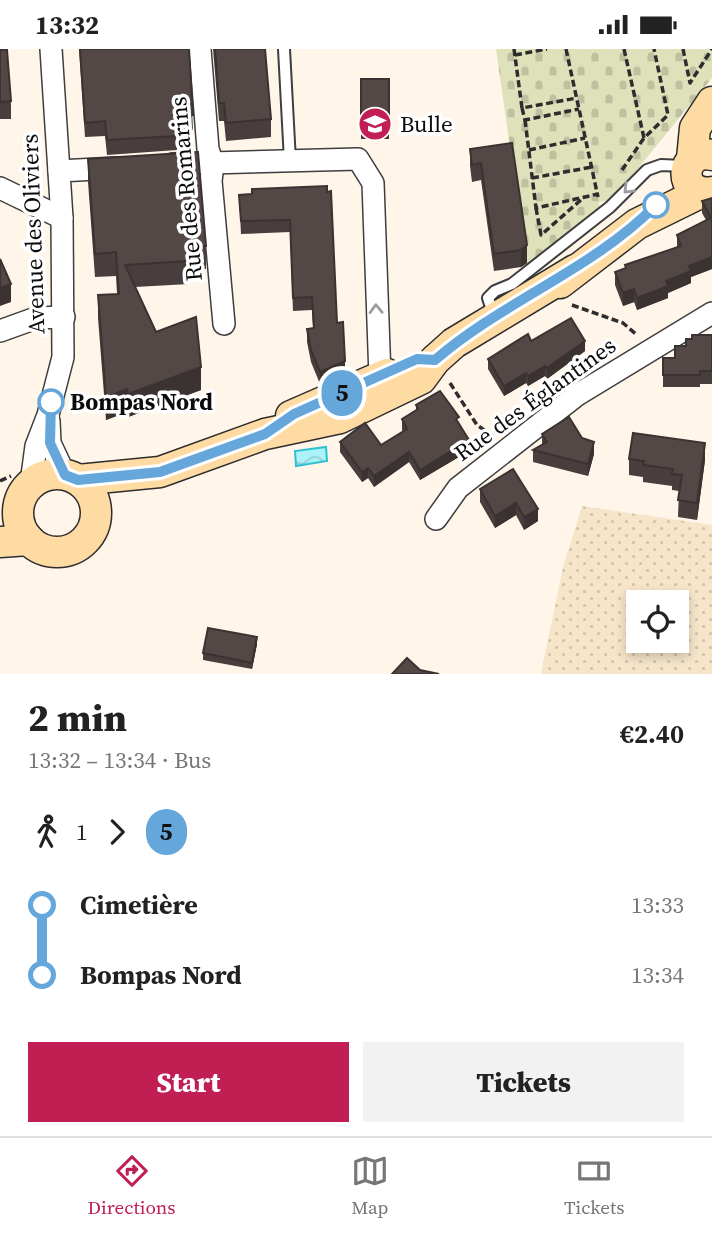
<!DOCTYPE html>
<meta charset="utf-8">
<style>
:root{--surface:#fff;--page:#f2f2f2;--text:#222;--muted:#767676;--line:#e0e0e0;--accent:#c11e54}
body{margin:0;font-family:"Source Serif 4",serif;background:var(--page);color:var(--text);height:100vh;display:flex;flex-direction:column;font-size:26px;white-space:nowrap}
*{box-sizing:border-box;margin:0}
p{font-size:23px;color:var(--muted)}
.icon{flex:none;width:38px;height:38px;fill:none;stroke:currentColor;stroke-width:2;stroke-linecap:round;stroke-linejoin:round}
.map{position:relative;height:625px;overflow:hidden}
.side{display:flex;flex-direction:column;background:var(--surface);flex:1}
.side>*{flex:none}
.badge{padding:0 14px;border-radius:23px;font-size:24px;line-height:46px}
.buttons{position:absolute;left:626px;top:541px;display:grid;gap:14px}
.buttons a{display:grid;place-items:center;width:63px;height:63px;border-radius:0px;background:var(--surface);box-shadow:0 4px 10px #0003;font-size:35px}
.map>.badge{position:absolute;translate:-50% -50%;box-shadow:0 0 0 4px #fff}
.legs{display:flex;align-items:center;gap:10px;height:77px;padding:0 28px;font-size:23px}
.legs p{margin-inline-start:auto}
.headline{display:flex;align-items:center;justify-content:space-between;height:119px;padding:0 28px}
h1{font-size:38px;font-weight:800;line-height:52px}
.button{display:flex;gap:14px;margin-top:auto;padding:14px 28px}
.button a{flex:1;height:80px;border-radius:0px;background:var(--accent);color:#fff;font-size:28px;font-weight:800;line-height:80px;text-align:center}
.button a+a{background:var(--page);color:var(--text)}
ul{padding:0 28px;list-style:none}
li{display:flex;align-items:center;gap:24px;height:70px;font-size:26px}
li i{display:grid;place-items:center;width:10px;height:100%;margin:0 9px;background:currentColor}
li i::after{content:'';width:18px;height:18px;margin:-9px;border:5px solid;border-radius:50%;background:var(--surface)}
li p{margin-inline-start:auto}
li:first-child i{background:linear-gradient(#0000 50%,currentColor 0)}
li:last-child i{background:linear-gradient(currentColor 50%,#0000 0)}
.status{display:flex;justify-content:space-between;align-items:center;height:49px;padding:0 35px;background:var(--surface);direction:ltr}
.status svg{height:19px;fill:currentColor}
.menu{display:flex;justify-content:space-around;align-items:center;height:98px;border-top:2px solid var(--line);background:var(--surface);font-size:19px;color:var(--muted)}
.menu a{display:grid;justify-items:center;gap:4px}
.menu .selected{color:var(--accent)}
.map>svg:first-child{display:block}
.farmland{fill:url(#farmland-dots);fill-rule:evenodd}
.cemetery{fill:url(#cemetery-stones)}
.water{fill:url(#water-waves);stroke:#2fc0d3;stroke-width:2}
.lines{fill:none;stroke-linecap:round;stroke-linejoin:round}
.lane-casing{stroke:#3e3e3e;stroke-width:14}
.street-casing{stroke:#3e3e3e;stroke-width:24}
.secondary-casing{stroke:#2d2d2d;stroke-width:33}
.path{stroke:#2d2d2d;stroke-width:3.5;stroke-dasharray:7 3.5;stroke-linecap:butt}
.lane{stroke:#fff;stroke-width:10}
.street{stroke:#fff;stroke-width:21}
.secondary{stroke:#ffdba4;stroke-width:30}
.wall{fill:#483e3d}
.shaded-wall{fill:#3b3232}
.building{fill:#544847;stroke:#3b3232;stroke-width:2}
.oneway{stroke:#9d9d9d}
.line-1-casing{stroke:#fff;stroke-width:16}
.line-1{stroke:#65a6db;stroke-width:10}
.stop-1-dot{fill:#fff;stroke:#65a6db;stroke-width:3.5}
.labels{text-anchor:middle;stroke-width:7;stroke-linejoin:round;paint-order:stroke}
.poi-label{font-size:23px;fill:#0b0b0b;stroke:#fff;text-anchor:start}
.street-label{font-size:23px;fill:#0b0b0b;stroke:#fff}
.stop-label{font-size:23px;font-weight:bold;fill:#0b0b0b;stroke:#fff;text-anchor:start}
</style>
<div class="status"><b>13:32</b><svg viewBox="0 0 49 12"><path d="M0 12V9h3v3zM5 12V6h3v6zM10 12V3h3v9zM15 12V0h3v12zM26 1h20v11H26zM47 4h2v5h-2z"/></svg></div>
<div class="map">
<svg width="712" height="625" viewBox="0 0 712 625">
<defs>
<pattern id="farmland-dots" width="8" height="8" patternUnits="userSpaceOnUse" patternTransform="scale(1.75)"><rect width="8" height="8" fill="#f6e5c9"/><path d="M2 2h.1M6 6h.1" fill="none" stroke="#d2c3ab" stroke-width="1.8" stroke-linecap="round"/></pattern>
<pattern id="cemetery-stones" width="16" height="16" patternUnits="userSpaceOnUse" patternTransform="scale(1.75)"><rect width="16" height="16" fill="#dfe1bb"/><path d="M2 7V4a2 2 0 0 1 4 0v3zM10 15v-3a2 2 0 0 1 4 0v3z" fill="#bec09f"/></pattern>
<pattern id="water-waves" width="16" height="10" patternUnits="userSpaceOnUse" patternTransform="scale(1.75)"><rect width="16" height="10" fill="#abf2f9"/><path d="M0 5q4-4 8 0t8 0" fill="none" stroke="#92ced4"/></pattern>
</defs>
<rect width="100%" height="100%" fill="#fff5e9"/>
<path class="farmland" d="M582 457 712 476V625H541L563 518ZM639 553H677V592H639Z"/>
<path class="cemetery" d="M496 0H712V29L612 151 599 153 600 161 527 217Z"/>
<path class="water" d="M326 398 327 412 296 417 295 402Z"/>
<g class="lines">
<defs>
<g id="lane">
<path d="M284 0 290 112"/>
<path d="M494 267 488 249 495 242 512 235 610 158 647 121 661 116 684 117"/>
</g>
<g id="street">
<path d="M200 0 208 100 213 115 211 132 224 275"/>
<path d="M173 115 358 110 373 134 380 328"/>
<path d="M59 122 116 119"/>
<path d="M0 139 62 169"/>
<path d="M0 282 36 269 64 268"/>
<path d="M49 372 50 394 65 426"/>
<path d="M31 434 36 397 48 366 63 308 62 169 51 0"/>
<path d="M436 470 458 439 577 346 712 264"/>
</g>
<g id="secondary">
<path d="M712 106C680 99 676 148 712 143"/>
<path d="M692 110 695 79 712 53"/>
<path d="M560 234 637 175 700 144"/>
<path d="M291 367 387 325"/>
<circle cx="57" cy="464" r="39"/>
<path d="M78 431 160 423 265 385 340 369 421 330 435 311 454 294 575 221"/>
<path d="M0 493 29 491"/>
</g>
</defs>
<use href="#lane" class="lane-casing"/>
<use href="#street" class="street-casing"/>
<use href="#secondary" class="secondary-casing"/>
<g class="path">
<path d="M514 0 522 59 577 49"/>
<path d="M566 0 598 148"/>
<path d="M624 0 644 89 668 66 654 0"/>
<path d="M683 0 690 34 712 0"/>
<path d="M515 6 547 0"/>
<path d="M522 59 525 71 579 60"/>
<path d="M525 71 536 159 598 145"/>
<path d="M529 101 585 89"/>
<path d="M622 121 644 89"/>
<path d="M532 129 592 118"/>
<path d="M536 159 541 186 582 150"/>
<path d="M572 256 623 274 637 286"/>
<path d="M450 334 477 376 493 387"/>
<path d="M0 432 11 427"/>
</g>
<use href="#lane" class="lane"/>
<use href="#street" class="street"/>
<use href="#secondary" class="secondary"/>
</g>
<g class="wall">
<path d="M79 0H189L193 81 176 82 177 101 107 106 105 87 85 88Z"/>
<path d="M213 0H265L271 70V88L226 92 224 72H219Z"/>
<path d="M0 1 11 52V70H0Z"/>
<rect x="361" y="30" width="28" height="60"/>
<path d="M512 94 527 214 521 218 494 222 481 131 472 133 470 117V100Z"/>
<path d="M88 110 206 197V220L189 221V235L135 238 156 283 201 341 128 368 127 363 106 371 98 269V246L117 245 116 227 95 228 88 133Z"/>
<path d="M327 137 337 274 345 324 320 335 311 313 307 293V280L313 279 312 261 293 262 290 183 241 185 239 146Z"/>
<path d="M712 149V220L691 228V234L668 244V249L637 261 634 253 623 257 615 236V223L625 219V216L677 198V186L706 171 702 164V152Z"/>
<path d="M712 286V335H700V338H663V309H675L692 290Z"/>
<path d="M531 292 585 302 547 330 545 327 528 337 526 334 504 347 488 320V310Z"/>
<path d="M416 356 459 374 469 402 420 431 409 413 374 438 368 429 362 433 340 403V393L381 396 403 383 402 381V370L416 362Z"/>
<path d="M542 385 582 389 594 405 588 427 533 413V401L542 396Z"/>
<path d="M629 410 705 411 697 471 678 468 679 442 672 441V437L643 433V428L629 426Z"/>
<path d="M513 420 538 472 524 481 516 466 495 479 480 453V440Z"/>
<path d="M257 595 252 620 203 611V604Z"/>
</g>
<g class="shaded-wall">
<path d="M527 196V214L521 218V201Z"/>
<path d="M712 208V220L691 228V234L668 244V249L637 261V249L689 217Z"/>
<path d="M11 235V253L0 257V239Z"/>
<path d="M634 240V253L623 257V244Z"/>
<path d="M585 292V302L547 330V319Z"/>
<path d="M345 312V324L320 335V323Z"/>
<path d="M545 317V327L528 337V327Z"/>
<path d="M201 318V341L128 368V345Z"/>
<path d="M526 324V334L504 347V337Z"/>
<path d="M127 340V363L106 371V348Z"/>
<path d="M469 391V402L420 431V421Z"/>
<path d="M594 393V405L588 427V415Z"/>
<path d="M705 394V411L697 471V454Z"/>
<path d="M409 403V413L374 438V427Z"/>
<path d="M368 419V429L362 433V423Z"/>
<path d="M516 454V466L495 479V467Z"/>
<path d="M538 460V472L524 481V468Z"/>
<path d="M257 588V595L252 620V614Z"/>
</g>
<g class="building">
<path d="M80 0H189L193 66 175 67 177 87 107 91 105 72 85 74Z"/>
<path d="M215 0H265L271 70 226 74 224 54H219Z"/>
<path d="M0 1H7L11 52 0 53Z"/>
<rect x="361" y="30" width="28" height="47"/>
<path d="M512 94 527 196 521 201 494 205 481 114 472 116 470 100Z"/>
<path d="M198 103 206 197 188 198 189 212 125 216 156 283 196 268 201 318 128 345 127 340 106 348 98 246 119 245 116 203 95 205 88 110Z"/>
<path d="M327 137V143L331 142 337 274 343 273 345 312 320 323 311 301 307 280 314 279 312 248 293 249 290 171 241 172 239 146 252 145V140Z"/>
<path d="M712 149V208L689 217 691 222 666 232 668 237 637 249 634 240 623 244 615 223 626 219 625 216 681 197 677 186 711 169 702 152Z"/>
<path d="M0 210 11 235 0 239Z"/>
<path d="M571 269 585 292 547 319 545 317 528 327 526 324 504 337 488 310 528 285 531 292Z"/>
<path d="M692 286H712V322H700V326H663V309H675V297H686V290H692Z"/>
<path d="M440 342 459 368 456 370 469 391 420 421 409 403 374 427 368 419 362 423 340 393 365 374 381 396 407 380 402 370 418 360 416 356Z"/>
<path d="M569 368 582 389 594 393 588 415 533 401 547 393 542 385Z"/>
<path d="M633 384 705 394 697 454 678 451 682 426 672 425 673 420 643 416 644 412 629 410Z"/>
<path d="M513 420 538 460 524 468 516 454 495 467 480 440Z"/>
<path d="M208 579 257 588 252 614 203 604Z"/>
<path d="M407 609 420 621 439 625H392Z"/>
</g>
<defs><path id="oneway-chevron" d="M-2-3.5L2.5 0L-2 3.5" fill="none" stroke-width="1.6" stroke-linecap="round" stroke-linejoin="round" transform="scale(1.75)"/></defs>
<g class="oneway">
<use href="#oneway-chevron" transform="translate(628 140) rotate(135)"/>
<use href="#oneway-chevron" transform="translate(376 260) rotate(-92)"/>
</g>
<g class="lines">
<defs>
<path id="line-1" d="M51 353 50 394 65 426 78 431 160 423 265 385 294 365 417 310 435 311C503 252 592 221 656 156"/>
</defs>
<use href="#line-1" class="line-1-casing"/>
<use href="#line-1" class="line-1"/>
</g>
<defs>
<symbol id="school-disc" viewBox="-11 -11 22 22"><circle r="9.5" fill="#c11e54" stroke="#fff"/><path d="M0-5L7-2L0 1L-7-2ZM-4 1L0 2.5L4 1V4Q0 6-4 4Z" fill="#fff"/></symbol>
</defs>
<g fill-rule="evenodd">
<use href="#school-disc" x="356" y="56" width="38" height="38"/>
</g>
<g class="stop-1-dot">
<circle cx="656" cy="156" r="12"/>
<circle cx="51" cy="353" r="12"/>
</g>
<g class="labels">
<g class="poi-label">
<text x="400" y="83">Bulle</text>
</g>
<g class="street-label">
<text transform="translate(186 140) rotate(-95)" y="8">Rue des Romarins</text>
<text transform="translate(33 185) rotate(-92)" y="8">Avenue des Oliviers</text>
<text transform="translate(535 350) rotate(-36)" y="8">Rue des Églantines</text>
</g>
<g class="stop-label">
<text x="70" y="361">Bompas Nord</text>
</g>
</g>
</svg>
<div class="buttons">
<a><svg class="icon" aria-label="locate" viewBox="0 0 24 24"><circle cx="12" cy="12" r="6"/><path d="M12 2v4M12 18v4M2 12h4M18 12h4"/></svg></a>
</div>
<b class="badge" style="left:342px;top:344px;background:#65a6db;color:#111">5</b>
</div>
<section class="side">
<div class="headline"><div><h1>2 min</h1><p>13:32 – 13:34 · Bus</p></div><b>€2.40</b></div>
<div class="legs"><svg class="icon" aria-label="walk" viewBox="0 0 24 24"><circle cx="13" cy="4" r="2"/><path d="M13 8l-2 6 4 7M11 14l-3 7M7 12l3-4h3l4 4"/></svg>1<svg class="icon" aria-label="forward" viewBox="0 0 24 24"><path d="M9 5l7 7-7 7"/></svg><b class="badge" style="background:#65a6db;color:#111">5</b></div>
<ul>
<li><i style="color:#65a6db"></i><b>Cimetière</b><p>13:33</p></li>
<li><i style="color:#65a6db"></i><b>Bompas Nord</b><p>13:34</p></li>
</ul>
<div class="button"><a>Start</a><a>Tickets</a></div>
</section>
<nav class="menu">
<a class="selected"><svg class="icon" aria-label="directions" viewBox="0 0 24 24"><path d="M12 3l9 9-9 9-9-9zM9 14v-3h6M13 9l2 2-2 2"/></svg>Directions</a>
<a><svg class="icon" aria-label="map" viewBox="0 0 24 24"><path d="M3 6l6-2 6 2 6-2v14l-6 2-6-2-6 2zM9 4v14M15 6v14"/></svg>Map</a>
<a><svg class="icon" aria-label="tickets" viewBox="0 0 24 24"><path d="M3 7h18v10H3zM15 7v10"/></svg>Tickets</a>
</nav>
